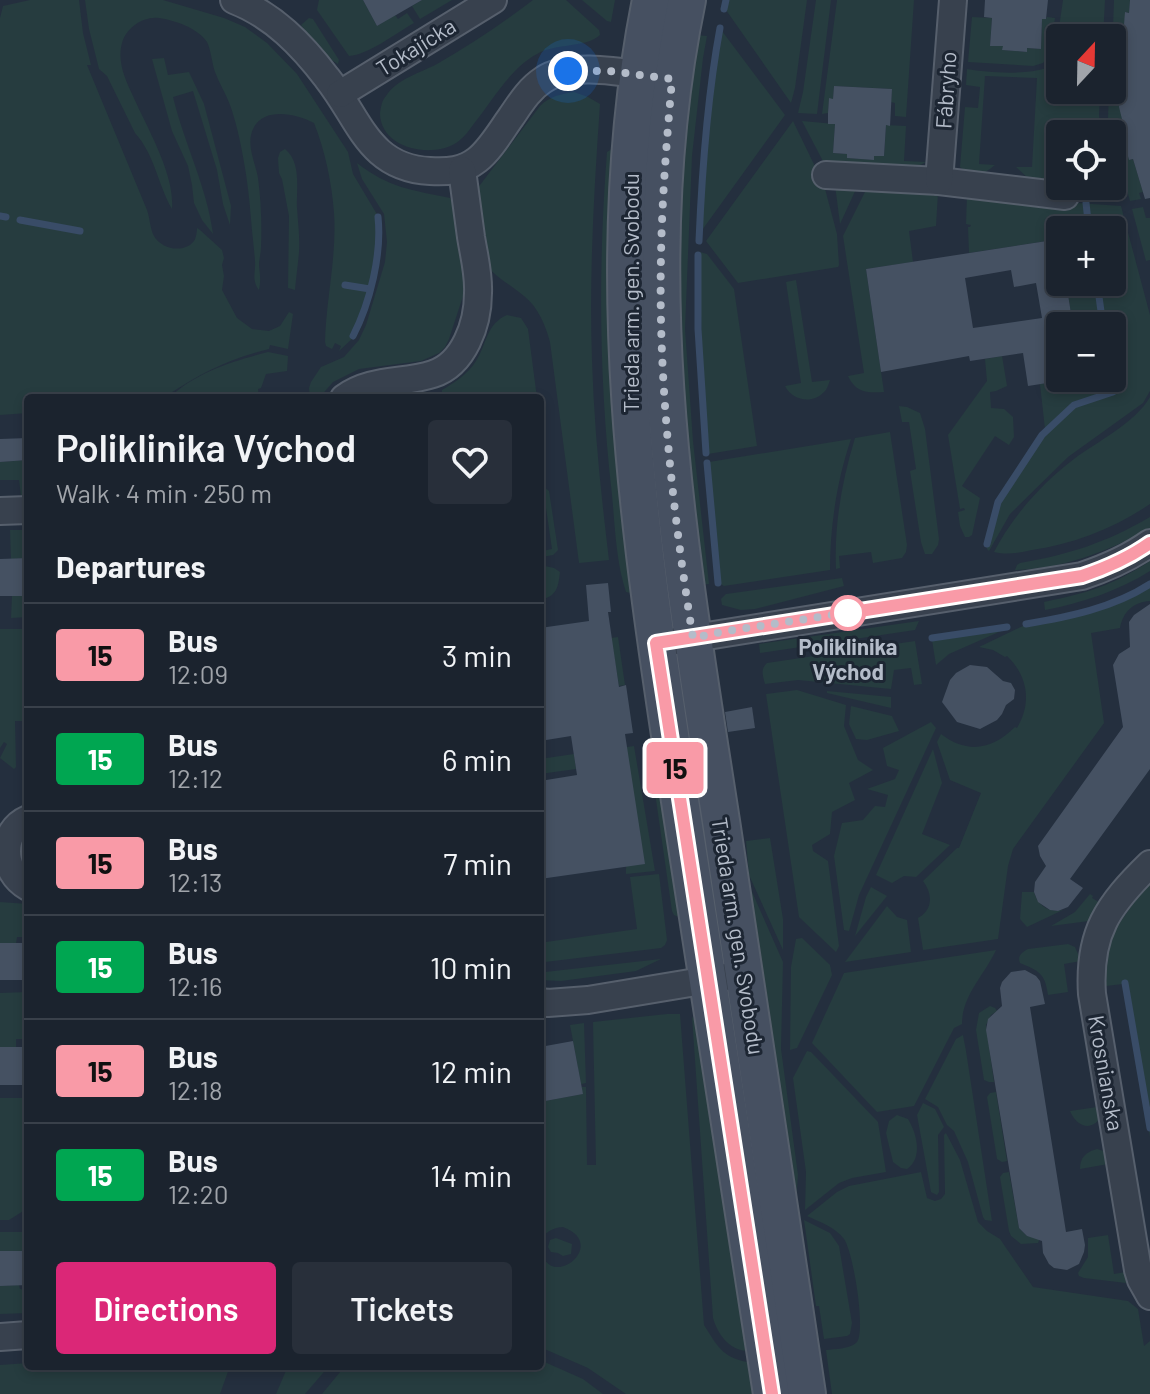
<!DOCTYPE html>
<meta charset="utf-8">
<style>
:root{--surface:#1b232e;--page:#282f3a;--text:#f1f3f6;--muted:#a0a4aa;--line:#39404a;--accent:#db2777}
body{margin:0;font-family:Barlow,sans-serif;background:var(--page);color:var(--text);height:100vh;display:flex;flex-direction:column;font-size:30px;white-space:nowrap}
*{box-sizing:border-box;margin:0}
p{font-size:26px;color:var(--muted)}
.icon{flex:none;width:44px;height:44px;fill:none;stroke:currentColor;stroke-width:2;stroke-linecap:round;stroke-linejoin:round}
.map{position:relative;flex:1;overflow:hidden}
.side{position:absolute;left:24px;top:394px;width:520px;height:976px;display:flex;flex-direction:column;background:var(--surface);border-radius:8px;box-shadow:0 4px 12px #0003,0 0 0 2px var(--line)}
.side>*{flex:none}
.badge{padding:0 16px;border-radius:6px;font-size:28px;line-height:52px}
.needle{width:52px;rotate:22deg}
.controls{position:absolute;left:1046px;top:24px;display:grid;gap:16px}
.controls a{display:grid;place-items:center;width:80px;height:80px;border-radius:8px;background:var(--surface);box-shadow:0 4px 12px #0003,0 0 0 2px var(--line);font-size:40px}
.you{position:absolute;width:40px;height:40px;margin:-20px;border:6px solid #fff;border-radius:50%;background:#1a73e8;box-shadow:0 0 0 12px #1a73e833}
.map>.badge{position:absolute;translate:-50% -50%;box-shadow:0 0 0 4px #fff}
h2{padding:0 32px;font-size:30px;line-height:72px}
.round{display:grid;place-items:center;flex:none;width:84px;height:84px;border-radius:8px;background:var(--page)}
.headline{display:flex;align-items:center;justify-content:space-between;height:136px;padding:0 32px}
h1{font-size:38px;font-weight:600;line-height:60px}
.cta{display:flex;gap:16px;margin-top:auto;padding:16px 32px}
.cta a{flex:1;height:92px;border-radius:8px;background:var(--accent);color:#fff;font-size:32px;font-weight:600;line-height:92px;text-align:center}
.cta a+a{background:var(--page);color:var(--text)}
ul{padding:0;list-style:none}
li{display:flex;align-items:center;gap:24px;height:104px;padding:0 32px;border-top:2px solid var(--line)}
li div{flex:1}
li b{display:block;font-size:30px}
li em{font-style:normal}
li .badge{min-width:88px;font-weight:700;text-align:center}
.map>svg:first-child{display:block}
.green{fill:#263c3f;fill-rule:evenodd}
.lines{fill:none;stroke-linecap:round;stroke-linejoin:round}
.stream{stroke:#394c67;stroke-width:7}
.building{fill:#455162;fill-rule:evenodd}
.street-casing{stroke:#565f6c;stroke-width:30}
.secondary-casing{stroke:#565f6c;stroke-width:40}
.street{stroke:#38414e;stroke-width:26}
.secondary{stroke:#465061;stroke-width:36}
.line-casing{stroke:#fff;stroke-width:18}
.line{stroke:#f99aa7;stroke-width:12}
.walk{stroke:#b4bcc9;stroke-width:8;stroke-dasharray:0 14.4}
.stop-dot{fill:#fff;stroke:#f99aa7;stroke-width:4}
.labels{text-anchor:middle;stroke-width:6;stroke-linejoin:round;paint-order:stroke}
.street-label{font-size:22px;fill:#b4bcc9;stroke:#1d2633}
.stop-label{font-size:22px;font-weight:bold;fill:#b4bcc9;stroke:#1d2633}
</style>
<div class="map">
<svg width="1150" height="1394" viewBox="0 0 1150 1394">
<rect width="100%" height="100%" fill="#242f3e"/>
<g class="green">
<path d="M30 0H79L83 33 91 65H87L147 210C150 218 150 229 154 236 161 249 184 254 194 241 196 238 197 232 197 228L200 230 222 250 224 258 222 265 224 276 222 290 237 318 252 329 269 331 280 326 289 312 293 314 288 349 270 345 269 349C228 359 201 373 166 396V398H28V413L0 415V18L3 6Z"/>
<path d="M85 0H163L224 18 245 27 267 43 297 74 348 152 353 174 378 216 376 217C381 251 368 305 351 335L353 338 339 351 341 346 335 343 332 349 326 346 325 342C326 299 337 256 334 213 332 184 325 150 314 123 295 113 258 105 251 135 248 149 256 165 258 178 261 200 262 225 261 247 261 253 259 260 259 265 260 275 261 280 259 290 251 279 256 272 255 261 254 247 252 233 251 219 249 186 241 135 230 105 226 94 219 83 215 72 212 63 211 50 207 42 198 28 174 20 159 18 143 16 126 28 122 43 117 62 125 79 133 96 147 128 175 174 172 209 158 185 155 155 135 133L107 76 99 69 89 29Z"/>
<path d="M319 0H363L377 26 395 15 398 19 407 13 414 23C396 33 368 55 349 56L317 10Z"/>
<path d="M422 0H452L420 19 412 6Z"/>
<path d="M533 0H566L599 30 600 35C586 48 556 43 537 54 511 68 494 98 476 121 470 129 464 138 456 143 430 159 380 148 380 113 381 107 382 100 386 96 397 79 420 73 437 64 470 45 503 23 533 0Z"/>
<path d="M582 0H615L611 22 607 21Z"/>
<path d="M728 0H807L795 88 791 103 726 10Z"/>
<path d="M816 0H831L817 114 798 113 803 92Z"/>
<path d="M837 0H914L906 117 895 116V103L891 102 892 89 834 86 833 99H829L828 113 822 114Z"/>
<path d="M1063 0H1105L1103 38H1060V90H1100L1099 116 1102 134H1060V148H1056L1053 181 1029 179 1016 167H1032L1037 78 985 76 979 164 995 165C982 176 974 178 960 167L965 107 978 108 980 87 966 85 967 69C990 73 1025 75 1047 68L1055 55Z"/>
<path d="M1114 0H1130L1129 13 1126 12 1124 28 1113 27Z"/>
<path d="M972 17 992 18 990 46H1003V50L1027 52V48L1041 49 1042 19H1046L1047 17 1055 18 1050 54 1043 63 1033 66 968 62Z"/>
<path d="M309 18 313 19 339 60 338 64 323 55 301 25Z"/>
<path d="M722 31 785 115 700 233C705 166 710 98 722 31Z"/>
<path d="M695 35 707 36 703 58 692 156 685 329 693 441 709 584 697 585 679 427 680 151Z"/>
<path d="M1112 35 1127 37 1125 75H1112Z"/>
<path d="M164 58 168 75 189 72 204 104 226 187 231 206 230 225 223 204 217 170 193 91 173 97C184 143 207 187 213 234L202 220 194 203 192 185 188 166 172 131 152 59Z"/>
<path d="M1112 83 1120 84V96H1124L1127 151 1117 154 1108 118 1109 90H1112Z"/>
<path d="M574 92 588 97 600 104C594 190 589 275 592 360 594 427 601 494 609 560L579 563 550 342C545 324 538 307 524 296 511 285 498 279 487 266L477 189 540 106C550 96 561 94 574 92Z"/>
<path d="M793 121 824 185 837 234 839 265 838 267 738 283 706 241Z"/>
<path d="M802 121 835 124 833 153 847 154 848 158 873 160 874 156H884L886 125 906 126 904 161 926 162 915 168 825 165Z"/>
<path d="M285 149C302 163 296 189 297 208 298 223 300 238 299 252 298 265 296 278 295 290L288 288 289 216 282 179 279 173 278 158 280 152Z"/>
<path d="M612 149H621L635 594 626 592C616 562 615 527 612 495 599 381 598 267 607 152Z"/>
<path d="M1128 156 1130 160 1133 159 1143 192 1139 193 1141 199 1130 201 1119 162Z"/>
<path d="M357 163C389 188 412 190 450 198L455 206 459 219 466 287 449 339 445 347 439 353 421 361 359 369 333 382 319 398H310L309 388 311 382 321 367 344 357 359 340 366 325 385 262 387 242 384 214 362 179Z"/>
<path d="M835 185 857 187 840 224Z"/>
<path d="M1073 186H1105L1107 192 1116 190 1119 199 1073 194Z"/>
<path d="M867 188 938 193 936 226 909 231 913 262 866 269 884 392C867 393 856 393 848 376L864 373 843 236Z"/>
<path d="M967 195 1121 206 1150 315V391L1143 403 1068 457 1010 514 989 551 987 549V545H989L997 508 1043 436 1045 429 1040 384 1081 378H1112V326H1073L1066 282H1112V230H1060V244L1059 239 969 253 968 227H970L971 225 966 224Z"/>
<path d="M1143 207 1146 218H1150V260L1146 261 1132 209Z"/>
<path d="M700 252 707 254 734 289 757 446 708 454 702 379Z"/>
<path d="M796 280 812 382 830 380C829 383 827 390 824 392 812 405 792 400 785 386L801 383 786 282Z"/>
<path d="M507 315 521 318 528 329 537 398H442V390C454 383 468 374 476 361 487 344 486 324 507 315Z"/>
<path d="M268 352 288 356 287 371 266 374 261 388 258 389 259 398H169C196 372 233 361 268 352Z"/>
<path d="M1002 356 1007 386 996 391 990 392 991 408 1004 409 1013 417 1014 437 1009 445 995 436 962 486 980 498 972 535 969 537H965L960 526 958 512 965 510 964 508 960 509 948 435 987 381 985 359Z"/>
<path d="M1150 397V504C1115 528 1074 544 1032 550 1019 553 1007 555 994 552 1012 517 1042 483 1074 459 1098 441 1135 423 1150 397Z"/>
<path d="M899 406 907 407 920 413 925 429 939 539 938 545 932 554H925L921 542 910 471 916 469 909 422H902Z"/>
<path d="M890 432 907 545 906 552 902 558 873 563 871 552 839 556 840 568 836 569C834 525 842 480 855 438Z"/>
<path d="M851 439C837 480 830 526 830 570L724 586 719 583 709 462Z"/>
<path d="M28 460V496H21L19 480H0V462Z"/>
<path d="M540 484 549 491 558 550 553 555 542 557V551L552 549 546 508H540Z"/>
<path d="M1150 517V529C1107 551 1064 569 1015 570L1017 565 1020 563C1071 554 1105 543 1150 517Z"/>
<path d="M10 530H28V558L11 559Z"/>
<path d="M1150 561V571C1118 591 1082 603 1045 610L1044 602C1087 593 1112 586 1150 561Z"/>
<path d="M540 565 554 568 560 572C558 588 557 596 540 600Z"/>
<path d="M842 578 844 586 755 609 741 610 722 605 721 599 726 594Z"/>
<path d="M1150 585V601C1133 602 1123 612 1120 628L1091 633 1104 723 1013 849 1008 866 998 939 923 950 918 918C933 910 933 894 923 881L957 848H959L981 793 950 780 937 742 941 734C967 754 992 750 1015 727L1017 728C1032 703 1028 676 1007 656L1005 657 993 650 979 647 1025 625 1058 620 1092 611 1115 602Z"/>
<path d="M28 592V617L11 618 12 596Z"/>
<path d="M919 621 915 630 760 653 759 644Z"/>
<path d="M1008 628 949 654 936 665 932 640Z"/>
<path d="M0 629H28V667L24 668 25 721H15L16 767 14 769 0 758 7 744 4 742 0 748Z"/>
<path d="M618 637 625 685 619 686 611 638Z"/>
<path d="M915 641 922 684 914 685 911 668 894 670 891 689 798 680 765 684C763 676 760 669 767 663Z"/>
<path d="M797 690 846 705 844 726 858 760 873 770 849 783 855 800 832 812 830 834 812 845 813 851 828 861 839 946 836 952 799 917 766 694Z"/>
<path d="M827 691 891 697V708L827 693Z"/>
<path d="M851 706 892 716 899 731 867 740 856 739 849 724Z"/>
<path d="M931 722 936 728 859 895 849 931 844 930 834 856 842 823 863 820 875 806 885 807 888 795 867 789 895 779 899 770 887 766 883 748Z"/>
<path d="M634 746 655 871 626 874 627 747Z"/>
<path d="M933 749 942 783 922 834 950 845 916 877 904 876 892 883 876 875Z"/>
<path d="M574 754 576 769 540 774V759Z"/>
<path d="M663 771 683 919 674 915 672 911 652 772Z"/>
<path d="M770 838 783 919V950L749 875 746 841Z"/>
<path d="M659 874 667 940 665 945 661 948 545 962 540 961V908L546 942 637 929 630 877Z"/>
<path d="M745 876 783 962 781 1049 798 1175 794 1230Z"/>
<path d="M1150 879V1137L1123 984 1106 986 1105 958 1112 934Z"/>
<path d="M871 887 887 896 855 936 866 897Z"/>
<path d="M1022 892H1034C1038 906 1049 913 1063 910L1027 927 1020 919Z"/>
<path d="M1090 894 1093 896 1092 898 1102 904 1093 918 1089 921 1051 926 1075 912Z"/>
<path d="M0 902 28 904V937H17L16 943H0Z"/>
<path d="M887 906 897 917 907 920 911 952 845 962Z"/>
<path d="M802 938 830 965 832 975 797 1048 790 1050 791 967 796 939Z"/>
<path d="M1068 944 1075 947 1081 961 1064 964 1068 992 1048 995C1045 973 1039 971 1020 963 1017 956 1022 952 1028 949Z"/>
<path d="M996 950C984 976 962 995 962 1024L954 1028 914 1106 877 1112 812 1043 844 973Z"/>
<path d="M661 959 636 971 561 981 540 980V971L545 972Z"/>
<path d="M28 992V1039H16V1047H0V993Z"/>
<path d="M990 1006 995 1008 997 1011 991 1015 986 1025 994 1082H989L984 1080 976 1030 979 1013Z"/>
<path d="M667 1014H680L704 1325C717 1345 722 1358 748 1362L753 1394H626L588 1368 540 1347V1102L582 1094V1087H586L587 1165H596L593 1022ZM563 1227C609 1244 552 1291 541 1252 537 1237 549 1228 563 1227Z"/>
<path d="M692 1017 700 1024 745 1297 741 1318 746 1351C729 1349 718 1335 713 1318Z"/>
<path d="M584 1023 586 1083 581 1084 570 1025Z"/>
<path d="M963 1035 966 1051 992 1221 985 1220 983 1217 968 1162 954 1131 947 1125 938 1107 925 1099 956 1039Z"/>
<path d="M807 1051 811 1052 878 1122 886 1172 852 1178 839 1183 805 1210 806 1172 793 1078Z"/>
<path d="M996 1092 1007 1161 1002 1162 997 1159 987 1097 990 1093Z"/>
<path d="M0 1098H28V1208L9 1220H0Z"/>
<path d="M923 1103 935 1109 944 1127 938 1135 939 1192 937 1195 931 1192 917 1115Z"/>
<path d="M1104 1106C1101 1130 1079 1133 1070 1111Z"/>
<path d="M897 1115 908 1119C917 1134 923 1158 907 1169L901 1168 893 1162 886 1133 889 1121Z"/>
<path d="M946 1133 960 1160 978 1222 987 1231 1000 1239 1033 1287 1128 1301 1138 1309 1144 1346 1150 1341V1394H832L826 1350C835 1349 849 1349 856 1343 867 1334 853 1251 844 1239 835 1227 820 1222 807 1216L837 1192 849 1186 921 1172 927 1198 935 1201 941 1199 945 1194 944 1135Z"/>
<path d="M1097 1149 1107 1152 1114 1163 1080 1169C1080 1157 1086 1152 1097 1149Z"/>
<path d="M1009 1172 1019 1228 1027 1236 1040 1238 1038 1243 1021 1244 1011 1236 1009 1231 1000 1177 1003 1173Z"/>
<path d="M804 1220 830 1233 839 1246 852 1323 850 1334 847 1336 824 1339 819 1306H816Z"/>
<rect x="0" y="1232" width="28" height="19"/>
<path d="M1108 1235 1114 1274 1132 1271 1130 1281 1126 1283 1084 1278 1079 1276 1078 1273 1088 1257V1238Z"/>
<path d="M556 1238 572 1244 571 1254 563 1256 558 1253 551 1252 548 1247 550 1240Z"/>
<path d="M19 1285 20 1289 28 1290V1313L0 1314V1286Z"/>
<path d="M540 1360 583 1379 603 1394H322L345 1366H540Z"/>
<path d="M28 1363V1366H230L220 1394H0V1365Z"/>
<path d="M288 1366H329L305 1394H276Z"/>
</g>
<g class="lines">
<g class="stream">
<path d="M724 9 726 0"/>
<path d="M1086 203 1089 230"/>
<path d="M0 216 6 217"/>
<path d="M20 220 80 231"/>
<path d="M699 241C702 170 707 98 720 28"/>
<path d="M698 255V329L706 453"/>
<path d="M1097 282 1103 326"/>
<path d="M345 285 370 289"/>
<path d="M353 336C370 303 382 254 378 217"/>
<path d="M707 463 718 583"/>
<path d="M987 544 998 502 1042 435 1074 405 1113 392 1111 378"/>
<path d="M1026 624C1068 617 1113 608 1150 584"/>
<path d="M932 638 1007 627"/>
<path d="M1125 983 1150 1128"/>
</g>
</g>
<g class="building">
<path d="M363 0H422L377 26Z"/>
<path d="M985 0H1048L1046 19H1042L1041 49 1027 48V52L1002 50 1003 46H990L992 18 984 17Z"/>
<path d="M1130 0H1150V198L1145 199 1133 159 1129 160 1121 130 1122 119 1119 107 1121 74H1125L1127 37H1123L1125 12 1129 13Z"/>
<path d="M834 86 892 89 890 126 886 125 884 156H874V160L847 158V154L833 153 835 124H828V113L829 98 833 99Z"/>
<path d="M1060 239V282H1066L1073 326H1060V381L1028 386 1023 353 970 361 969 356 881 372 866 269ZM1011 270 1014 287 1036 283 1042 318 973 328 965 278Z"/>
<path d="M28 438V460L0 462V439Z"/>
<path d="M28 558V592H25V596H0V559Z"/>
<path d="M608 583 611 612H608L619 687 626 685 633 733 625 734 645 864 540 879V781L577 775 571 736 540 741V628L589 621 586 585Z"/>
<path d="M1150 604V769L1070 879 1083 888 1068 907 1058 911 1050 910 1038 902 1034 892 1035 882 1046 866 1040 856 1038 846 1123 727 1113 665 1119 654 1130 647 1129 622 1134 615Z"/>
<path d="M970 665 987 667 1003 681 1011 683 1015 690 1014 699 1006 705 1002 714 997 720 980 729 957 722 942 702 950 680 956 673Z"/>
<path d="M752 707 755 728 728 732 725 712Z"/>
<rect x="0" y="943" width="28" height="37"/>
<path d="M1025 970 1036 976 1040 981 1045 1004 1030 1007 1066 1232 1082 1229 1085 1245 1084 1252 1079 1264 1067 1270 1054 1268 1049 1264 1043 1253 1042 1241 1027 1236 1019 1228 986 1030 988 1019 1002 1006 1000 988 1002 982 1011 972Z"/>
<path d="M573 1041 583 1094 540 1102V1047Z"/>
<rect x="0" y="1047" width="28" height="38"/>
<path d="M0 1251H28V1285L0 1286Z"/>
</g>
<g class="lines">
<defs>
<g id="street">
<path d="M234 0C273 15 302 45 327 78 360 119 368 168 430 171 448 172 463 171 477 160 490 150 501 131 511 117 520 104 529 89 543 80 570 61 626 73 657 77"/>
<path d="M340 94 493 0"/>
<path d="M826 175 939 181 1065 196"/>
<path d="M939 181 953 0"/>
<path d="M344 398C372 378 402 384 433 374 464 364 478 324 478 293 479 274 474 256 471 237 468 215 465 192 462 170"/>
<path d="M0 511 28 510"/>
<path d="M676 641 1082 576C1106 568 1129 558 1150 543"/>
<path d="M28 819C0 831 0 871 28 887"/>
<path d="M1150 864C1108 905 1088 933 1092 994L1138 1270 1141 1280 1150 1296"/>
<path d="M540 1002 548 1003 588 1000 744 974"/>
<path d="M0 1337 28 1335"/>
</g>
<g id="secondary">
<path d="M651 0C597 270 641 546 682 814 712 1008 742 1201 772 1394"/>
<path d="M687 0C630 273 679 550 721 821 750 1012 778 1203 807 1394"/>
</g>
</defs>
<use href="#street" class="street-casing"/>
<use href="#secondary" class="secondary-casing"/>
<use href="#street" class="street"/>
<use href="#secondary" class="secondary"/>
</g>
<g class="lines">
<defs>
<path id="line" d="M772 1394 656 643 1082 576C1106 568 1129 558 1150 543"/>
</defs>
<use href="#line" class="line-casing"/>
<use href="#line" class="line"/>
<path class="walk" d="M568 71H609L672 79C667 138 662 197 661 256 658 381 673 514 693 638L721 632 858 611 848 613"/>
</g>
<circle class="stop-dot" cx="848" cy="613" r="16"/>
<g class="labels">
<g class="street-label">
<text transform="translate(416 47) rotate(-32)" y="8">Tokajícka</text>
<text transform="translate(946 90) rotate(-86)" y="8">Fábryho</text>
<text transform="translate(631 293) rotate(-90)" y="8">Trieda arm. gen. Svobodu</text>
<text transform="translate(738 936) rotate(81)" y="8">Trieda arm. gen. Svobodu</text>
<text transform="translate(1106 1073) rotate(80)" y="8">Krosnianska</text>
</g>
<g class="stop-label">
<text x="848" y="655">Poliklinika<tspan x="848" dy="25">Východ</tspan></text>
</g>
</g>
</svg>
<div class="controls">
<a><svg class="needle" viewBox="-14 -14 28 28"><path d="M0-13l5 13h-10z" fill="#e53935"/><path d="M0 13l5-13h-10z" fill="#a0a4aa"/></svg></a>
<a><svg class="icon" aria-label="locate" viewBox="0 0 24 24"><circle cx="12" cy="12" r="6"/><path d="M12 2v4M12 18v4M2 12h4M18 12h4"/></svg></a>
<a>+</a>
<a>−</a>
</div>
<div class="you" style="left:568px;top:71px"></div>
<b class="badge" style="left:675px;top:768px;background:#f99aa7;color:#111">15</b>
<section class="side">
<div class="headline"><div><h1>Poliklinika Východ</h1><p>Walk · 4 min · 250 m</p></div><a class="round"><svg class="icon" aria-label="heart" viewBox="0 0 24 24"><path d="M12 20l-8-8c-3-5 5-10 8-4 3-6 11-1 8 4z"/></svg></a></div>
<h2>Departures</h2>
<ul>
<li><span class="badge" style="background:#f99aa7;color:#111">15</span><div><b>Bus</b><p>12:09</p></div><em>3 min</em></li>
<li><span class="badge" style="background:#00a651;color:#fff">15</span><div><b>Bus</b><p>12:12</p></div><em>6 min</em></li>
<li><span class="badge" style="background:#f99aa7;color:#111">15</span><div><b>Bus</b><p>12:13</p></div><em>7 min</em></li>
<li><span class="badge" style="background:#00a651;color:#fff">15</span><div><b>Bus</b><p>12:16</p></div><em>10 min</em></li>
<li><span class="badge" style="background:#f99aa7;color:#111">15</span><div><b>Bus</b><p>12:18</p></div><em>12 min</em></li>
<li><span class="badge" style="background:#00a651;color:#fff">15</span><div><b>Bus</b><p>12:20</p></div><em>14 min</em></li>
</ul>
<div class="cta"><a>Directions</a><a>Tickets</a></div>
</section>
</div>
